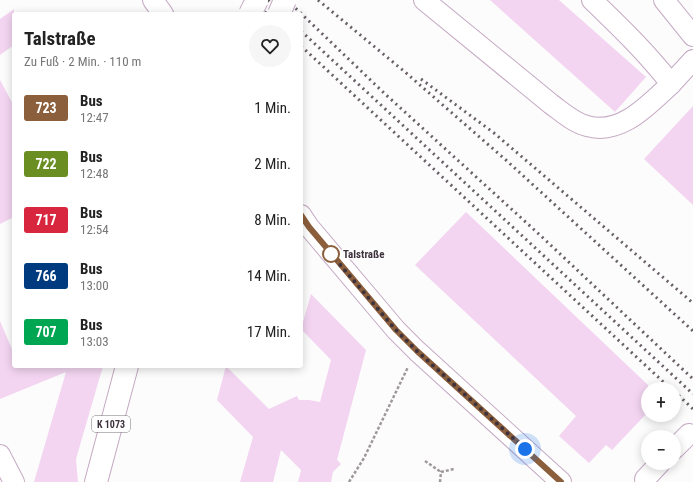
<!DOCTYPE html>
<html lang="de">
<meta charset="utf-8">
<style>
:root{--surface:#fff;--page:#f6f6f6;--text:#222;--muted:#767676}
body{margin:0;font-family:"Roboto Condensed",sans-serif;background:var(--page);color:var(--text);height:100vh;display:flex;flex-direction:column;font-size:15px;white-space:nowrap}
*{box-sizing:border-box;margin:0}
p{font-size:13px;color:var(--muted)}
.icon{flex:none;width:22px;height:22px;fill:none;stroke:currentColor;stroke-width:2;stroke-linecap:round;stroke-linejoin:round}
.map{position:relative;flex:1;overflow:hidden}
.details{position:absolute;left:12px;top:12px;width:291px;height:356px;display:flex;flex-direction:column;background:var(--surface);border-radius:4px;box-shadow:0 2px 10px #0003}
.details>*{flex:none}
.badge{padding:0 8px;border-radius:3px;font-size:14px;line-height:26px}
.fabs{position:absolute;left:641px;top:382px;display:grid;gap:8px}
.fabs a{display:grid;place-items:center;width:40px;height:40px;border-radius:50%;background:var(--surface);box-shadow:0 2px 10px #0003;font-size:20px}
.you{position:absolute;width:20px;height:20px;margin:-10px;border:3px solid #fff;border-radius:50%;background:#1a73e8;box-shadow:0 0 0 6px #1a73e833}
.map>.badge{position:absolute;translate:-50% -50%;box-shadow:0 0 0 2px #fff}
.round{display:grid;place-items:center;flex:none;width:42px;height:42px;border-radius:21px;background:var(--page)}
.head{display:flex;align-items:center;justify-content:space-between;height:68px;padding:0 12px}
h1{font-size:19px;font-weight:700;line-height:30px}
ul{padding:0;list-style:none}
li{display:flex;align-items:center;gap:12px;height:56px;padding:0 12px}
li div{flex:1}
li b{display:block;font-size:15px}
li em{font-style:normal}
li .badge{min-width:44px;font-weight:700;text-align:center}
.map>svg:first-child{display:block}
.building{fill:#f3d5f1}
.lines{fill:none;stroke-linecap:round;stroke-linejoin:round}
.minor-casing{stroke:#c5a9c3;stroke-width:22}
.major-casing{stroke:#c5a9c3;stroke-width:24}
.path{stroke:#9e989d;stroke-width:2.5;stroke-dasharray:3 2;stroke-linecap:butt}
.minor{stroke:#fff;stroke-width:20}
.major{stroke:#fff;stroke-width:22}
.rail{stroke:#685f67;stroke-width:3;stroke-dasharray:2 4;stroke-linecap:butt}
.major-bridge-casing{stroke:#c5a9c3;stroke-width:24;stroke-linecap:butt}
.major-bridge{stroke:#fff;stroke-width:22}
.line-casing{stroke:#fff;stroke-width:9}
.line{stroke:#8b5e3c;stroke-width:6}
.walk{stroke:#3e323d;stroke-width:4;stroke-dasharray:0 7.2}
.stop-dot{fill:#fff;stroke:#8b5e3c;stroke-width:2}
.labels{text-anchor:middle;stroke-width:3;stroke-linejoin:round;paint-order:stroke}
.shield{fill:#fff;stroke:#787077;stroke-width:1}
.shield-label{font-size:10px;font-weight:bold;fill:#3e323d}
.stop-label{font-size:11px;font-weight:bold;fill:#3e323d;stroke:#fff;text-anchor:start}
</style>
<div class="map">
<svg width="693" height="482" viewBox="0 0 693 482">
<rect width="100%" height="100%" fill="#fcfcfc"/>
<g class="building">
<path d="M490 0H559L646 77 615 112Z"/>
<path d="M14 9V45L0 55V19Z"/>
<path d="M0 80 14 106V217L0 224Z"/>
<path d="M693 106V205L644 159Z"/>
<path d="M466 212 648 385V412L612 450 606 445 589 463 559 436 576 416 415 265Z"/>
<path d="M311 294 366 350 337 460 341 464 333 472 331 482H298L301 470 281 450 273 482H240L253 437 217 400 226 366 269 409 297 396 299 400H309L320 402 331 360 301 329Z"/>
<path d="M0 321 14 354V366H103L76 459 78 482H34L66 372 0 399Z"/>
</g>
<g class="lines">
<defs>
<g id="minor">
<path d="M153 0 163 14"/>
<path d="M424 0 551 104C562 112 574 123 587 126 621 136 649 104 671 84 647 53 620 27 592 0"/>
<path d="M664 0 693 36"/>
<path d="M671 84 693 60"/>
<path d="M301 215 309 227 396 330 417 351 561 482"/>
<path d="M674 449 689 434"/>
<path d="M0 455 14 482"/>
<path d="M645 479 660 463"/>
</g>
<path id="major" d="M96 482 127 366"/>
</defs>
<use href="#minor" class="minor-casing"/>
<use href="#major" class="major-casing"/>
<g class="path">
<path d="M425 461 441 472"/>
<path d="M349 482 364 458 408 367"/>
<path d="M440 482 441 472 454 469"/>
</g>
<use href="#minor" class="minor"/>
<use href="#major" class="major"/>
<g class="rail">
<path d="M251 0 267 14"/>
<path d="M268 0 283 14"/>
<path d="M287 0 384 93 541 236 693 379"/>
<path d="M318 0 405 72 507 161 693 331"/>
<path d="M301 31 693 394"/>
<path d="M301 46 671 389"/>
<path d="M421 79 494 133 693 303"/>
<path d="M674 391 693 409"/>
</g>
<defs>
<g id="major-bridge">
<path d="M250 14 257 0"/>
<path d="M279 14 285 0"/>
</g>
</defs>
<use href="#major-bridge" class="major-bridge-casing"/>
<use href="#major-bridge" class="major-bridge"/>
</g>
<g class="lines">
<defs>
<path id="line" d="M301 215 309 227 396 330 417 351 561 482"/>
</defs>
<use href="#line" class="line-casing"/>
<use href="#line" class="line"/>
<path class="walk" d="M331 254 396 330 417 351 525 449"/>
</g>
<circle class="stop-dot" cx="331" cy="254" r="8"/>
<g class="labels">
<rect class="shield" x="92" y="416" width="38" height="16" rx="3"/>
<g class="shield-label">
<text x="111" y="428">K 1073</text>
</g>
<g class="stop-label">
<text x="343" y="258">Talstraße</text>
</g>
</g>
</svg>
<div class="fabs">
<a>+</a>
<a>−</a>
</div>
<div class="you" style="left:525px;top:449px"></div>
<section class="details">
<div class="head"><div><h1>Talstraße</h1><p>Zu Fuß · 2 Min. · 110 m</p></div><a class="round"><svg class="icon" aria-label="heart" viewBox="0 0 24 24"><path d="M12 20l-8-8c-3-5 5-10 8-4 3-6 11-1 8 4z"/></svg></a></div>
<ul>
<li><span class="badge" style="background:#8b5e3c;color:#fff">723</span><div><b>Bus</b><p>12:47</p></div><em>1 Min.</em></li>
<li><span class="badge" style="background:#6b8e23;color:#fff">722</span><div><b>Bus</b><p>12:48</p></div><em>2 Min.</em></li>
<li><span class="badge" style="background:#d7263d;color:#fff">717</span><div><b>Bus</b><p>12:54</p></div><em>8 Min.</em></li>
<li><span class="badge" style="background:#003b80;color:#fff">766</span><div><b>Bus</b><p>13:00</p></div><em>14 Min.</em></li>
<li><span class="badge" style="background:#00a651;color:#fff">707</span><div><b>Bus</b><p>13:03</p></div><em>17 Min.</em></li>
</ul>
</section>
</div>
